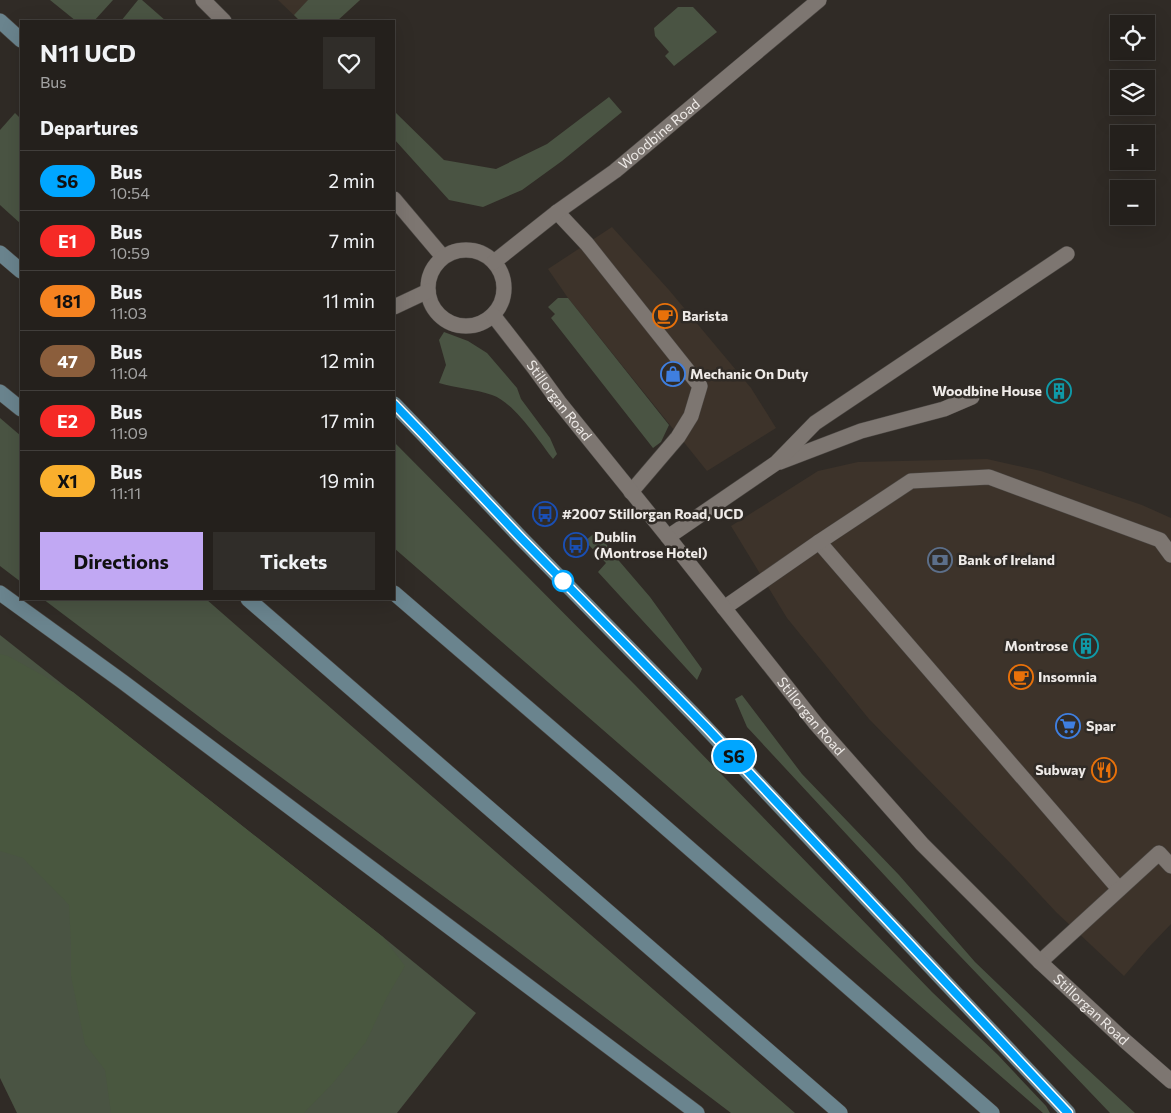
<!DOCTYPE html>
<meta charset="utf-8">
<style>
:root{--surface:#24201c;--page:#302d29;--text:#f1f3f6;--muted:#a3a3a3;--line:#413e3b;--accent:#c1a8f3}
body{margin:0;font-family:Commissioner,sans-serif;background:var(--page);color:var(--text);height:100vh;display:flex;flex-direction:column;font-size:19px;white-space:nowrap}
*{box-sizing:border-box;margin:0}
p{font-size:16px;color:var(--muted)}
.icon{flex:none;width:28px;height:28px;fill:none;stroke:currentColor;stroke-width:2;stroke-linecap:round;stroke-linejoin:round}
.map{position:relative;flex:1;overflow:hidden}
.drawer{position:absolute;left:20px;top:20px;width:375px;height:580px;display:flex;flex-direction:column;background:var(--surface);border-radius:0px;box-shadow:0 5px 20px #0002,0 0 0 1px var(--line)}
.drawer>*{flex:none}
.badge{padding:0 10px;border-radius:16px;font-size:18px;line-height:32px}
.tools{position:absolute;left:1110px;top:15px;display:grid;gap:10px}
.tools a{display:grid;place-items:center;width:45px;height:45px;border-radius:0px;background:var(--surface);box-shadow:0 5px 20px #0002,0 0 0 1px var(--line);font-size:25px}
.map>.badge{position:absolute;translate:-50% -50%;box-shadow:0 0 0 2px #fff}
h2{padding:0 20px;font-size:19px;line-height:45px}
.round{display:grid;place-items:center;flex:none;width:52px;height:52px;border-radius:0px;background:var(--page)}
.head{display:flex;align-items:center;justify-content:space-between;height:85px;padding:0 20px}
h1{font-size:24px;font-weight:700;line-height:38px}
.action{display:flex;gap:10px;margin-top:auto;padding:10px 20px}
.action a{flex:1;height:58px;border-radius:0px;background:var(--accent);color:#111;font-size:20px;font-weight:700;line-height:58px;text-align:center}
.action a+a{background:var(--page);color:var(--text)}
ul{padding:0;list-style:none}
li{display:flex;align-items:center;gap:15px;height:60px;padding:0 20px;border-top:1px solid var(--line)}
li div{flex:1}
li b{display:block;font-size:19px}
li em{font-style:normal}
li .badge{min-width:55px;font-weight:700;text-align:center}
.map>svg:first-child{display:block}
.built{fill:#3d332a}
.green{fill:#4a5443}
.forest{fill:#49573f}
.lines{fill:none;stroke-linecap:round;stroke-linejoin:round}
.lane-casing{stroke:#4b4743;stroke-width:16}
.street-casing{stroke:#4b4743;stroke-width:16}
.secondary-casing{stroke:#4b4743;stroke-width:16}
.lane{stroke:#7d7671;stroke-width:15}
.street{stroke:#7d7671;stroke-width:15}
.secondary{stroke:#6a848e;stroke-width:15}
.line-casing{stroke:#fff;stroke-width:11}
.line{stroke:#00a6ff;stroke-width:8}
.stop-dot{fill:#fff;stroke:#00a6ff;stroke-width:2.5}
.labels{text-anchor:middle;stroke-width:5;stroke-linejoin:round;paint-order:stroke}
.street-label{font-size:14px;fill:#eeeae7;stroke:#302b26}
.poi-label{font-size:14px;font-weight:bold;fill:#eeeae7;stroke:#302b26;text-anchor:start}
</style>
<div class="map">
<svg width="1171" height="1113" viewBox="0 0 1171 1113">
<rect width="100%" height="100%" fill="#302b26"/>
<g class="built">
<path d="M278 0H360L337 21H300Z"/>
<path d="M612 227 669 290 751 388 776 428 707 471 568 298 548 269Z"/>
<path d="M987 459 1041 471 1142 505 1171 518V924L1149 947 1124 976 1056 912 1016 869 869 719 787 618 731 526 818 471 858 462Z"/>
</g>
<g class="green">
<path d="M50 0H113L94 21H76Z"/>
<path d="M138 0H142L166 21H121Z"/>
<path d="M308 0H360L337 21H300L294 15Z"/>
<path d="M678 7H693L717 32 674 66 665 56 669 52 655 36 654 28Z"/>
<path d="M609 97 622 112 562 161 522 190 483 207 449 200 394 139V111L444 160 496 169 547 144Z"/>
<path d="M15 113 21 119V224L0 205V130Z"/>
<path d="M558 298H568L669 425 661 442 653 448 551 318 555 314 548 307Z"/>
<path d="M444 332 468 341 487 353 517 388 521 399 550 438 557 454 553 459C539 441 514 402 492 395 475 389 456 388 439 383L446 365 439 340Z"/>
<path d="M0 418 21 436V582L0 566Z"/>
<path d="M394 442 636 686 932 992 998 1055 1046 1106 1050 1113H1043L394 548Z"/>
<path d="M597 531 614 555 650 597 702 669 697 680 598 572 606 563 585 541Z"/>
<path d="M43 599H206L795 1113H731L495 934 222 734Z"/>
<path d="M0 635 383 937 476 1013 397 1113H17L0 1078Z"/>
<path d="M742 695 802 774 899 875 975 962 1074 1057 1135 1113H1110L938 933 747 727 735 699Z"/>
</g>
<path class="forest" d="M0 654 8 656 73 692 383 937 405 966 387 997 366 1042 333 1083 304 1113H111L105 1070 85 1044 71 976V945L69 905 23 858 0 851Z"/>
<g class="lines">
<defs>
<g id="lane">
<path d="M557 212 587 244 700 386 691 416 678 437 631 492"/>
<path d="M780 462 861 431 944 409 972 397"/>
<path d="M668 537 776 463 815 423 1067 254"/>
<path d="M819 542 1119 889"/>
<path d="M724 608 819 542 911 481 989 477 1160 540 1171 555"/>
<path d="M1040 962 1159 853 1171 866"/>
</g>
<g id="street">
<path d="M203 0 224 21"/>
<path d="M394 199 443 257"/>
<circle cx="466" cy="288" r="38"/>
<path id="s1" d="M494 262 557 212 615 171 819 0"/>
<path d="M394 307 428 291"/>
<path id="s2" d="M493 315 535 369 559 402 668 537 816 724 922 844 1040 962 1124 1040 1171 1081"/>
</g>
<g id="secondary">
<path d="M0 21 21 40"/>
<path d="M0 253 21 271"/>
<path d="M0 392 21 409"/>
<path d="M394 404 422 433 521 538 695 716 1068 1113"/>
<path d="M0 593 123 682 697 1113"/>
<path d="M394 593 610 779 992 1113"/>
<path d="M248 599 840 1113"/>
</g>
</defs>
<use href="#lane" class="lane-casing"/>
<use href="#street" class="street-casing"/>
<use href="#secondary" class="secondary-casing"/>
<use href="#lane" class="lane"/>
<use href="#street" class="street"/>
<use href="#secondary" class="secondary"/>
</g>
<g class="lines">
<defs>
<path id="line" d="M394 404 422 433 521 538 708 729 1068 1113"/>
</defs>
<use href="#line" class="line-casing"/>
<use href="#line" class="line"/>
</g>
<defs>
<symbol id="cafe-ring" viewBox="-11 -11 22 22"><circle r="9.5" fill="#302b26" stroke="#e8710a" stroke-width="1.5"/><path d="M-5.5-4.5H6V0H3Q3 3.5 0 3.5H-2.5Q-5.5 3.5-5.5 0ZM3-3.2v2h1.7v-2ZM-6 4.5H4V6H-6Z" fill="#e8710a"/></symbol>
<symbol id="shop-ring" viewBox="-11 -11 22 22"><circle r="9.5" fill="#302b26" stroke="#3f7fe0" stroke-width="1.5"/><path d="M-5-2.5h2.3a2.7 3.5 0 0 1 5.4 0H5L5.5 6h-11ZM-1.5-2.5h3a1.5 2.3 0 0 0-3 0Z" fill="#3f7fe0"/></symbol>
<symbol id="building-ring" viewBox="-11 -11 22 22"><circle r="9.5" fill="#302b26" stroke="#0f9aa8" stroke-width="1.5"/><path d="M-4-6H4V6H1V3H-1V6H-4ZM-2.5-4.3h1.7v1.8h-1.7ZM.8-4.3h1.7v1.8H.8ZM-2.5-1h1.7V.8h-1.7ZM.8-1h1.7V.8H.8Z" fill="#0f9aa8"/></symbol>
<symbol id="bus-ring" viewBox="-11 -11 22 22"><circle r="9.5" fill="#302b26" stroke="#1a4fb4" stroke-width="1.5"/><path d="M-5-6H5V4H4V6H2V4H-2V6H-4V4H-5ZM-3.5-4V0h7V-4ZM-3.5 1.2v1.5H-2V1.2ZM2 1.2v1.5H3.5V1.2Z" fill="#1a4fb4"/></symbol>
<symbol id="bank-ring" viewBox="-11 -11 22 22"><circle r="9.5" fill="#302b26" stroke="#5c6f8a" stroke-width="1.5"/><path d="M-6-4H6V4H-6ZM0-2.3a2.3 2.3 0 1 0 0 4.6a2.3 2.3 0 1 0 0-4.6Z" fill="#5c6f8a"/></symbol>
<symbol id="supermarket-ring" viewBox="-11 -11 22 22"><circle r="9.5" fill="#302b26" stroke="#3f7fe0" stroke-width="1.5"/><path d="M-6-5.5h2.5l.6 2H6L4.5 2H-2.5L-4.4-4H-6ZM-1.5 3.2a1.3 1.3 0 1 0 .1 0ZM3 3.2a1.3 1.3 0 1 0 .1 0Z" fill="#3f7fe0"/></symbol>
<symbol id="restaurant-ring" viewBox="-11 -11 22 22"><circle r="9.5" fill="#302b26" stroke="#e8710a" stroke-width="1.5"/><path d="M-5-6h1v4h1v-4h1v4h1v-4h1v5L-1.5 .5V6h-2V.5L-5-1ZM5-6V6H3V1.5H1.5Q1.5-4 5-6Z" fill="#e8710a"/></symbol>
</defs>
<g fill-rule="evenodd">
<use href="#cafe-ring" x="651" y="302" width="28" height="28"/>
<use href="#shop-ring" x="659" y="360" width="28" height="28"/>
<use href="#building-ring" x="1045" y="377" width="28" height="28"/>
<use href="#bus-ring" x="531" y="500" width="28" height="28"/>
<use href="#bus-ring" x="562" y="531" width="28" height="28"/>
<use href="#bank-ring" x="926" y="546" width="28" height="28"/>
<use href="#building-ring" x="1072" y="632" width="28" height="28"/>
<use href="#cafe-ring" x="1007" y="663" width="28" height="28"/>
<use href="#supermarket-ring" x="1054" y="712" width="28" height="28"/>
<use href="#restaurant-ring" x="1090" y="756" width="28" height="28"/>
</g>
<circle class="stop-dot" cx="563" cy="581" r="10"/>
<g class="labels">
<g class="street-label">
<text dy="5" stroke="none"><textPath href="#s1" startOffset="209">Woodbine Road</textPath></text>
<text dy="5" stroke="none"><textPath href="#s2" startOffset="108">Stillorgan Road</textPath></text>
<text dy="5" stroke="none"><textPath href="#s2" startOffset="512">Stillorgan Road</textPath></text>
<text dy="5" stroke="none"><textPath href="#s2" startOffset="918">Stillorgan Road</textPath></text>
</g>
<g class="poi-label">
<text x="682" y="321">Barista</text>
<text x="690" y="379">Mechanic On Duty</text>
<text x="1042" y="396" text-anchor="end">Woodbine House</text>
<text x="562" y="519">#2007 Stillorgan Road, UCD</text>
<text x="594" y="542">Dublin<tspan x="594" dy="16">(Montrose Hotel)</tspan></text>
<text x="958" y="565">Bank of Ireland</text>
<text x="1068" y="651" text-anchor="end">Montrose</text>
<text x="1038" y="682">Insomnia</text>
<text x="1086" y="731">Spar</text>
<text x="1086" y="775" text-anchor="end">Subway</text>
</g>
</g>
</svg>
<div class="tools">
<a><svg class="icon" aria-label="locate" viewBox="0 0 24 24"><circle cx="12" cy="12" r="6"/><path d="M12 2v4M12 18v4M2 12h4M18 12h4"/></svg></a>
<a><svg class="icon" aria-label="layers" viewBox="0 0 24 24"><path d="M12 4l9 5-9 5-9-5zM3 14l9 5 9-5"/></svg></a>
<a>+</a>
<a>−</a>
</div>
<b class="badge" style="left:734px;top:756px;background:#00a6ff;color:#111">S6</b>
<section class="drawer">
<div class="head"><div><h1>N11 UCD</h1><p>Bus</p></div><a class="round"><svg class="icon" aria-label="heart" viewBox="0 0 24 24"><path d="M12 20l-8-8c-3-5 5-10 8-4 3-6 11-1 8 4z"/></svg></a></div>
<h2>Departures</h2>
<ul>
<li><span class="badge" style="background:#00a6ff;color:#111">S6</span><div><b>Bus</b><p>10:54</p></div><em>2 min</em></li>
<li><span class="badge" style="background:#f52a26;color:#fff">E1</span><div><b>Bus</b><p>10:59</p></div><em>7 min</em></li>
<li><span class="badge" style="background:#f58220;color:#111">181</span><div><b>Bus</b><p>11:03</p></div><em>11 min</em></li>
<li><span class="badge" style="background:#8b5e3c;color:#fff">47</span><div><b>Bus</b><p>11:04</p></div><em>12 min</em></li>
<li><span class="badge" style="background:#f52a26;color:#fff">E2</span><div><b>Bus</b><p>11:09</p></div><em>17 min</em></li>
<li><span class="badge" style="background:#f9af2d;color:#111">X1</span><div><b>Bus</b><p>11:11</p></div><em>19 min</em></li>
</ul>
<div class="action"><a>Directions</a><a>Tickets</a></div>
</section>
</div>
